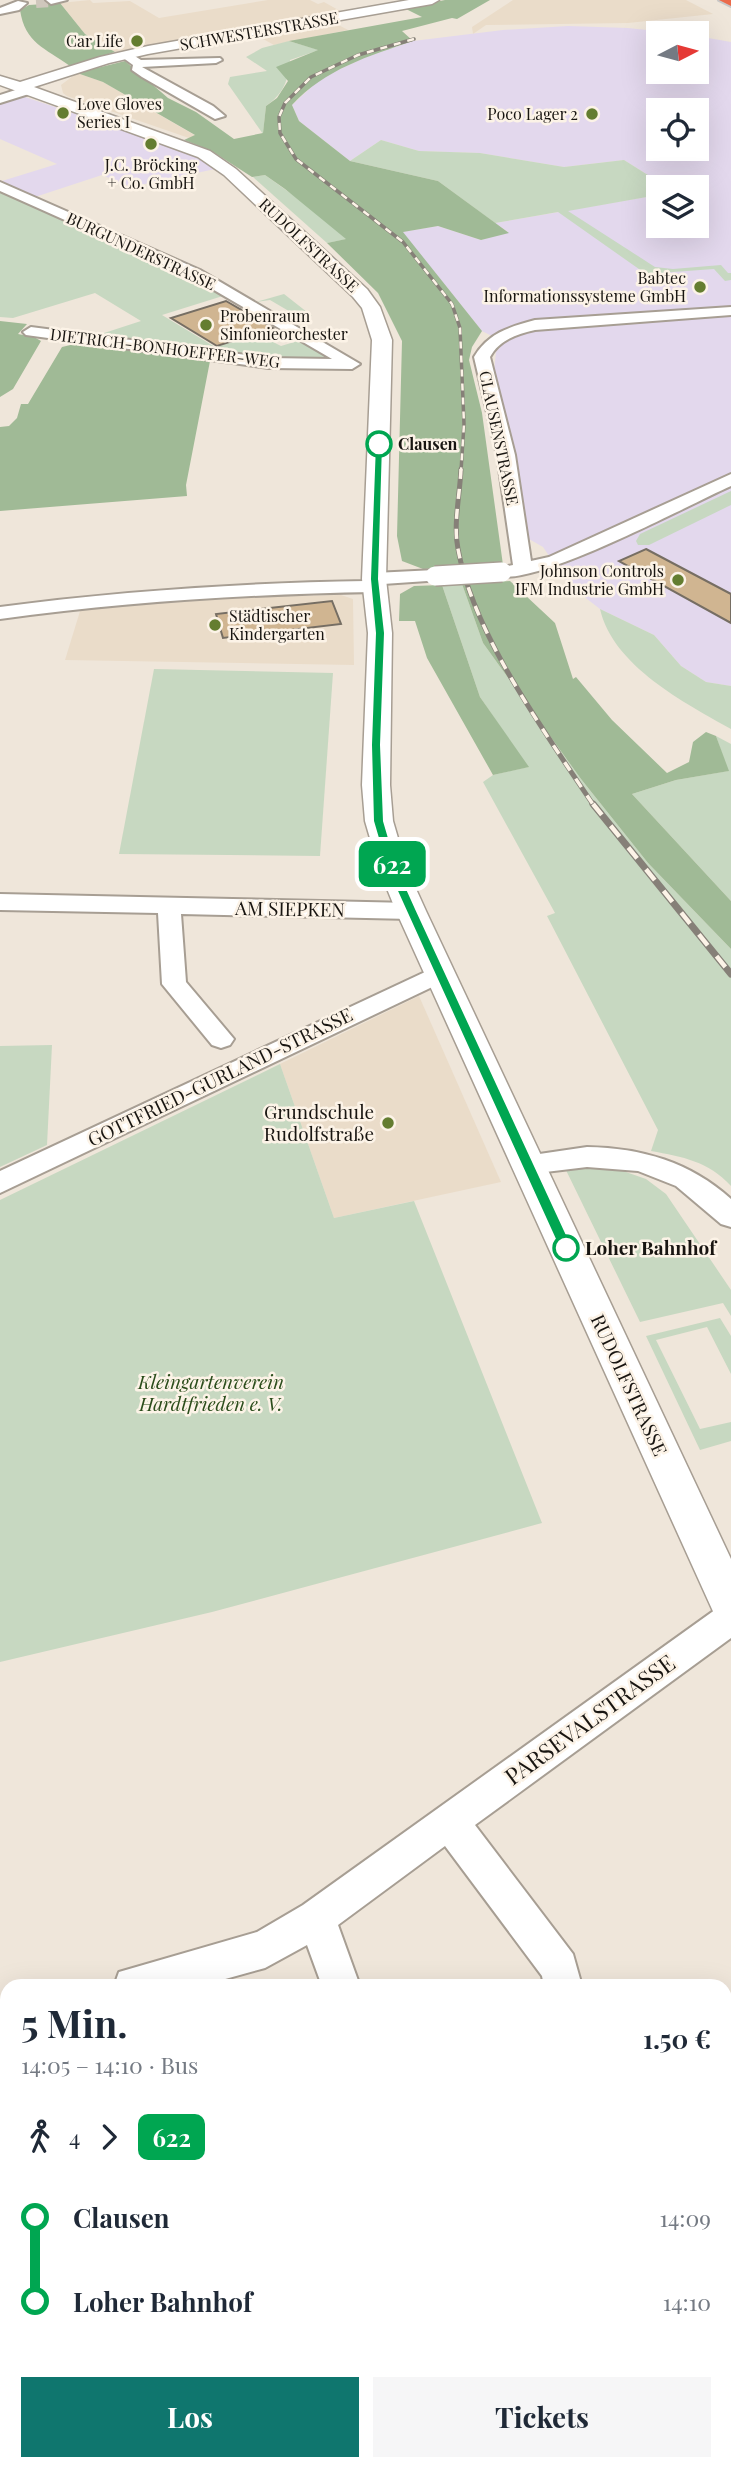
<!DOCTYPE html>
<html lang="de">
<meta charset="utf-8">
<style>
:root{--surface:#fff;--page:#f6f6f7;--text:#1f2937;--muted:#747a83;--accent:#0f766e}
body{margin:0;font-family:"Playfair Display",serif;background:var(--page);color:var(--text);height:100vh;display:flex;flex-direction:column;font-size:26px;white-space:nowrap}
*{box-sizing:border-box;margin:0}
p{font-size:23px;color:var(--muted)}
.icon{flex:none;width:38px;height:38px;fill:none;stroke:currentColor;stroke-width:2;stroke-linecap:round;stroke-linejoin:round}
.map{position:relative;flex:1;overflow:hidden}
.side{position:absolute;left:0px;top:1979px;width:732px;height:492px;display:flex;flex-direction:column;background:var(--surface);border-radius:21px 21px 0 0;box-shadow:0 7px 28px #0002}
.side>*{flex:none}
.badge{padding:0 14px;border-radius:10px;font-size:24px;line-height:46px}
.needle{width:46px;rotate:84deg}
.buttons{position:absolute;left:646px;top:21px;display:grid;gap:14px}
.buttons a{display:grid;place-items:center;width:63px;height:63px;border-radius:0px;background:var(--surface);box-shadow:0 7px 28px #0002;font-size:35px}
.map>.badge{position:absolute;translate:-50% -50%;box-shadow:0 0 0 4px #fff}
.legs{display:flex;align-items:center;gap:10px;height:77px;padding:0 21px;font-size:23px}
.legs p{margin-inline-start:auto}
.head{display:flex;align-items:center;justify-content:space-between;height:119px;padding:0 21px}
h1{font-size:38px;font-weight:700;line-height:52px}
.cta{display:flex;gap:14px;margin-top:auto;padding:14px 21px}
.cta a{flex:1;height:80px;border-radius:0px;background:var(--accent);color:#fff;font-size:28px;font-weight:700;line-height:80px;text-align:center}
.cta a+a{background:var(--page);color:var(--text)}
ul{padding:0 21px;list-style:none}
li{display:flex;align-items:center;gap:24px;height:84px;font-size:26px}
li i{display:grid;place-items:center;width:10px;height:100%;margin:0 9px;background:currentColor}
li i::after{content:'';width:18px;height:18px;margin:-9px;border:5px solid;border-radius:50%;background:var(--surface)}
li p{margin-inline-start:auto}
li:first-child i{background:linear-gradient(#0000 50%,currentColor 0)}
li:last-child i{background:linear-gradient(currentColor 50%,#0000 0)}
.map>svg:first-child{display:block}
.built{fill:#eadcc9}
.industrial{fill:#e3d8ed;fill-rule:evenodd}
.green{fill:#c7d8c1}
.forest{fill:#a0ba96}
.building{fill:#d0b591;stroke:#766e63;stroke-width:2}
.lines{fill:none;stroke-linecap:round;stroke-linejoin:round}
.minor-tunnel{stroke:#cfc7bc;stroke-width:12;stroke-dasharray:12 6;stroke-linecap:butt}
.minor-casing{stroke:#a79e93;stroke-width:4}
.tertiary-casing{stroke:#a79e93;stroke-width:3}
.motorway-casing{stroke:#c8c7c6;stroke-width:4}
.minor{fill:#fff;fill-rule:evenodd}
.tertiary{fill:#fff;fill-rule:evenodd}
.motorway{fill:#eb6a4a;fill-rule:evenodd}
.rail-far2-casing{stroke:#868078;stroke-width:3.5}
.rail-far1-casing{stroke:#868078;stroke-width:5}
.rail-casing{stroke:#868078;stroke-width:7}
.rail-far2{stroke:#fcf3e7;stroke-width:2.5;stroke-dasharray:7;stroke-linecap:butt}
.rail-far1{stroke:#fcf3e7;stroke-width:3.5;stroke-dasharray:10;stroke-linecap:butt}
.rail{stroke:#fcf3e7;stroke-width:4.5;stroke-dasharray:14;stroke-linecap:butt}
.minor-bridge-casing{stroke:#a79e93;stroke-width:22;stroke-linecap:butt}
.minor-bridge{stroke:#fff;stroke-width:19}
.line-1{fill:#00a651;stroke:#fff;stroke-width:2}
.poi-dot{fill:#647d30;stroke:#fcf3e7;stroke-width:2.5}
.stop-1-dot{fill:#fff;stroke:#00a651;stroke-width:3.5}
.labels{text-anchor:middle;stroke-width:5;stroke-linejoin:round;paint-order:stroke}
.far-street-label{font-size:16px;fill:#181511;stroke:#fcf3e7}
.far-poi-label{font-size:16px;fill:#181511;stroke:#fcf3e7;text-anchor:end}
.far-stop-label{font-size:16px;font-weight:bold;fill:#181511;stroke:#fcf3e7;text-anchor:start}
.street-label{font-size:19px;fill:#181511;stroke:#fcf3e7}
.poi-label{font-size:19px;fill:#181511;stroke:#fcf3e7;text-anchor:end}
.stop-label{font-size:19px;font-weight:bold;fill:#181511;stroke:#fcf3e7;text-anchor:start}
.park-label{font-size:19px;font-style:italic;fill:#2b4d1b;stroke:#fcf3e7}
.near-street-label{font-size:23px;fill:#181511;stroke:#fcf3e7}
</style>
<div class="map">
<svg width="731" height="2470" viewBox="0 0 731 2470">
<rect width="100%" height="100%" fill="#efe6da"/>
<g class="built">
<path d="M90 0 93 3 130 1 159 18 268 0H310L318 4 324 2 342 12 115 52 85 34 60 3Z"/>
<path d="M513 0H686L713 14 628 23 486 25 473 34 472 27Z"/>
<path d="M331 21 348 30 274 45 254 34Z"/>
<path d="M77 73 103 82 196 136 189 138 67 96 63 93 61 85Z"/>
<path d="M341 595 353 599 354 665 65 660 81 608 255 597Z"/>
<path d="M419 996 501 1182 334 1218 280 1064Z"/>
</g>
<g class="industrial">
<path d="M568 26 628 28 675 33H658V72H696L697 36 731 42V686L706 682 681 666 654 635 600 609 569 585 543 547 529 539 517 465 494 372 496 352 504 342 482 331 402 232 438 226 481 240 508 232 495 223 658 195V226H696V187H667L624 160 564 167 480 153 419 151 381 140 350 161 299 121 292 105 321 78 366 57 413 41 503 30ZM658 110H696V149H658Z"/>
<path d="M25 97 165 144 204 161 215 169 131 187 102 175 35 197 2 181 57 164 0 139V103Z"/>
</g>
<g class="green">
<path d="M289 41 319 50 290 60C288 81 284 93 266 106L263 134 228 84 230 77 267 71 246 57 262 48Z"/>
<path d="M381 140 419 151 480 153 564 167 624 160 667 187H658V195L568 211 655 267 673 269 721 265 728 273H731V280L725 281 714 269 646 274 558 212 495 223 438 181 350 161Z"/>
<path d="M265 175 318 213 347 239 327 243 253 177Z"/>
<path d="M0 189 177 269 226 295 162 315 215 347 257 334 281 346 301 340 326 354V358H278L98 335 141 321 95 293 13 318 0 317Z"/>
<path d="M284 294 312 316 299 317 270 300 256 302Z"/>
<path d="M731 491V505L649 545H638L636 541 640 534Z"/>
<path d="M462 584 483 643 581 779 648 863 731 949V1186C708 1161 683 1157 651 1151L658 1130 547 916 555 913 483 782 493 775 528 767 480 697 442 585Z"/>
<path d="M600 609 654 635 681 666 706 682 731 686V729C685 703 613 666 600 609Z"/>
<path d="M154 669 333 673 320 856 119 854Z"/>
<path d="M716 736 731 744V901L632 794 676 780 728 771Z"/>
<path d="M52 1045 47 1145 0 1167V1046Z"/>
<path d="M280 1064 334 1218 414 1201 542 1523 212 1612 0 1662V1200Z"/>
<path d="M563 1164 623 1171 646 1179 666 1194 731 1290V1316L723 1303 640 1322Z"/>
<path d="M720 1318 731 1336V1374L707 1327 656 1340 700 1429 731 1422V1441L700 1450 646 1336Z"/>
</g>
<g class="forest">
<path d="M445 0H490L457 19 452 18 402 31 413 41C369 56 325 69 292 105L299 121 350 161 438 181 509 233 481 240 438 226 403 232 482 331 472 347 469 360 482 413 503 565 423 569 402 561 397 536 402 341 378 293 327 243 346 239 285 189 265 175 252 177 210 150 184 140 195 135 103 82 77 73 125 61 168 98 196 112 234 139 263 133 266 106 277 98 288 81 276 67 318 50 289 41 422 17 404 8Z"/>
<path d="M60 3 85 34 115 52 70 66C45 48 25 43 20 10L29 5Z"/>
<path d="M0 321 27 324 18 334 34 337 41 341 13 389 0 397Z"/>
<path d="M79 343 210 361 186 485 187 496 0 511V427L9 426 17 418 21 404H28L62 347Z"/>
<path d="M510 581 555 623 573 679 576 677 612 720 667 773 689 762 693 742 706 732 716 736 729 771 676 780 632 794 731 901V949L648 863 581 779 483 643 462 584Z"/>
<path d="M442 585 480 697 529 767 493 775 427 658 415 621H399L400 594 414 586Z"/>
</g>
<g class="building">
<path d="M226 301 273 328 217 346 171 318Z"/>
<path d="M646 549 731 594V623L619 561Z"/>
<path d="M332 601 341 624 223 638 216 614Z"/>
</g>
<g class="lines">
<path class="minor-tunnel" d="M36 2 51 1"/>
<defs>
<g id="minor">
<path d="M46 0H67L51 4Z"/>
<path d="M18 1 27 3 19 10 0 14V8Z"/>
<path d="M122 53H130L141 60 220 58 222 60 216 63 142 67 213 106 225 116 215 119 142 77 132 70 133 65 122 57Z"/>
<path d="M28 86 34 90 32 93 0 103V95Z"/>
<path d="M0 182 200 270 360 364 352 369 269 368 26 335 23 332 31 327 269 358 332 359 190 276 0 191Z"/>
<path d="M731 307V315L535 330C517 334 499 340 490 357L515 455 531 561 549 557 731 474V486C686 506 538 586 498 576L496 572 498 568 513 565 497 455 474 357C488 333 509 327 535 320Z"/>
<path d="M435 570 444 576 442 580 383 584 382 590 375 592C249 594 124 602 0 619V607C121 591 243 583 366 581L367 575 374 573Z"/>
<path d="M0 894 411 903 419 906 423 911 419 916 411 919 181 914 186 982 234 1039 230 1045 221 1048 212 1045 162 984 158 913 0 910Z"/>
<path d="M440 965 449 967 452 973 449 979 0 1193V1171Z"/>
<path d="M587 1147C642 1148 690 1162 731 1199V1227L721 1224 676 1186 638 1171 587 1167 529 1174 519 1171 515 1164 519 1157Z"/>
<path d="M731 1603V1638L475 1825 573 1954 582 1986H544L542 1976 445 1846 338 1925 360 1986H322L307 1945 265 1968 200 1986H114L119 1972 257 1932 303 1905 719 1607Z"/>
<path d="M7 2002V2042L0 2044V2004Z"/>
</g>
<path id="tertiary" d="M409 0H439L432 4 148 54 109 63 34 87 210 151 236 169 367 289 380 307 392 340 386 579 392 633 390 785 393 821 407 869 426 911 731 1559V1623L716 1618 396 911 379 869 365 821 362 785 368 633 362 579 372 340 362 308 353 297 224 175 198 157 0 85V76L20 82 100 57 148 46Z"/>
<path id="motorway" d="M719 0H731V6Z"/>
</defs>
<use href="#minor" class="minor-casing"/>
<use href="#tertiary" class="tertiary-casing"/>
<use href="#motorway" class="motorway-casing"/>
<use href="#minor" class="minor"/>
<use href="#tertiary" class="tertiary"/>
<use href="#motorway" class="motorway"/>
<defs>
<path id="rail-far2" d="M414 39 358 55 311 77 285 103 279 117 280 133 296 159 403 242 452 304 460 328 464 424 461 471"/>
<path id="rail-far1" d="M461 469C460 494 453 524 458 549 474 636 545 732 594 806"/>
<path id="rail" d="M593 804 731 974"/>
</defs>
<use href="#rail-far2" class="rail-far2-casing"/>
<use href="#rail-far1" class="rail-far1-casing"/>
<use href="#rail" class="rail-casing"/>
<use href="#rail-far2" class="rail-far2"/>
<use href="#rail-far1" class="rail-far1"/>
<use href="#rail" class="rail"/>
<defs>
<path id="minor-bridge" d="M435 576 502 572"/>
</defs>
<use href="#minor-bridge" class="minor-bridge-casing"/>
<use href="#minor-bridge" class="minor-bridge"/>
</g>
<path class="line-1" d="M379 442 383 444 379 579 385 633 381 745 384 821 398 869 417 911 573 1248 566 1254 559 1248 406 911 387 869 373 821 371 745 375 633 370 579 375 444Z"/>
<g class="poi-dot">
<circle cx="137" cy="41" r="7"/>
<circle cx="63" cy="113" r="7"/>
<circle cx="592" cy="114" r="7"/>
<circle cx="151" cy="144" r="7"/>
<circle cx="700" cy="287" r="7"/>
<circle cx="206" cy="325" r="7"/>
<circle cx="678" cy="580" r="7"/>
<circle cx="215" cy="625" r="7"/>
<circle cx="388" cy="1123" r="7"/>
</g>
<g class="stop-1-dot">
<circle cx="379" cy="444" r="12"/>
<circle cx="566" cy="1248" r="12"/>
</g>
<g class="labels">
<g class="far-street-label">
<text transform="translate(259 31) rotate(-10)" y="6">SCHWESTERSTRASSE</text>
<text transform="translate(309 245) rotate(43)" y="6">RUDOLFSTRASSE</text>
<text transform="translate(141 251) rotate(25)" y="6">BURGUNDERSTRASSE</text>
<text transform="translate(165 348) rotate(7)" y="6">DIETRICH-BONHOEFFER-WEG</text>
<text transform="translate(499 438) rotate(78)" y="6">CLAUSENSTRASSE</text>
</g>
<g class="far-poi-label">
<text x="123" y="47">Car Life</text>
<text x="77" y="110" text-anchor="start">Love Gloves<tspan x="77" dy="18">Series I</tspan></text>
<text x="578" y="120">Poco Lager 2</text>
<text x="151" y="171" text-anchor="middle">J.C. Bröcking<tspan x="151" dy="18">+ Co. GmbH</tspan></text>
<text x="686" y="284">Babtec<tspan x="686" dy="18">Informationssysteme GmbH</tspan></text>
<text x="220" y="322" text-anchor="start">Probenraum<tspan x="220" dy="18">Sinfonieorchester</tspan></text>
<text x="664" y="577">Johnson Controls<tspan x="664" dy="18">IFM Industrie GmbH</tspan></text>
<text x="229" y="622" text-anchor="start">Städtischer<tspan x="229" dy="18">Kindergarten</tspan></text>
</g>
<g class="far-stop-label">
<text x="398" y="450">Clausen</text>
</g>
<g class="street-label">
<text transform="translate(290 909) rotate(1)" y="7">AM SIEPKEN</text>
<text transform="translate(220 1077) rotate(-26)" y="7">GOTTFRIED-GURLAND-STRASSE</text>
<text transform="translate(629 1385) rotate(65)" y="7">RUDOLFSTRASSE</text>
</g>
<g class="poi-label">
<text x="374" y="1119">Grundschule<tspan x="374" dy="22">Rudolfstraße</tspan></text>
</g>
<g class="stop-label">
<text x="585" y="1255">Loher Bahnhof</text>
</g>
<g class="park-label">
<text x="211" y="1389">Kleingartenverein<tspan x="211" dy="22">Hardtfrieden e. V.</tspan></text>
</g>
<g class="near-street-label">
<text transform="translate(590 1720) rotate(-36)" y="8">PARSEVALSTRASSE</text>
</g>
</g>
</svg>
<div class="buttons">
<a><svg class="needle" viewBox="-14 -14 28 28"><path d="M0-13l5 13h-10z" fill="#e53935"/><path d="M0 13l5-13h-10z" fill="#747a83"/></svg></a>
<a><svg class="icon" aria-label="locate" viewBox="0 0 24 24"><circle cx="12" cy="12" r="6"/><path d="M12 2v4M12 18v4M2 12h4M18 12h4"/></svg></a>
<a><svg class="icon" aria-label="layers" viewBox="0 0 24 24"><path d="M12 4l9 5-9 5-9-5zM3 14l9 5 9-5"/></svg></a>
</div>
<b class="badge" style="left:392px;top:864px;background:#00a651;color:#fff">622</b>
<section class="side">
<div class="head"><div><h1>5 Min.</h1><p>14:05 – 14:10 · Bus</p></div><b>1.50 €</b></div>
<div class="legs"><svg class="icon" aria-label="walk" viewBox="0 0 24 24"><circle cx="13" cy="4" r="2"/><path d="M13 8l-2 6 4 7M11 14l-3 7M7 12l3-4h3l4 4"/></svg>4<svg class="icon" aria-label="forward" viewBox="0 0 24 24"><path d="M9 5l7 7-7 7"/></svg><b class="badge" style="background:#00a651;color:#fff">622</b></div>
<ul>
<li><i style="color:#00a651"></i><b>Clausen</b><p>14:09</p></li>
<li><i style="color:#00a651"></i><b>Loher Bahnhof</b><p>14:10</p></li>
</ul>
<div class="cta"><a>Los</a><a>Tickets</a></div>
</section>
</div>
